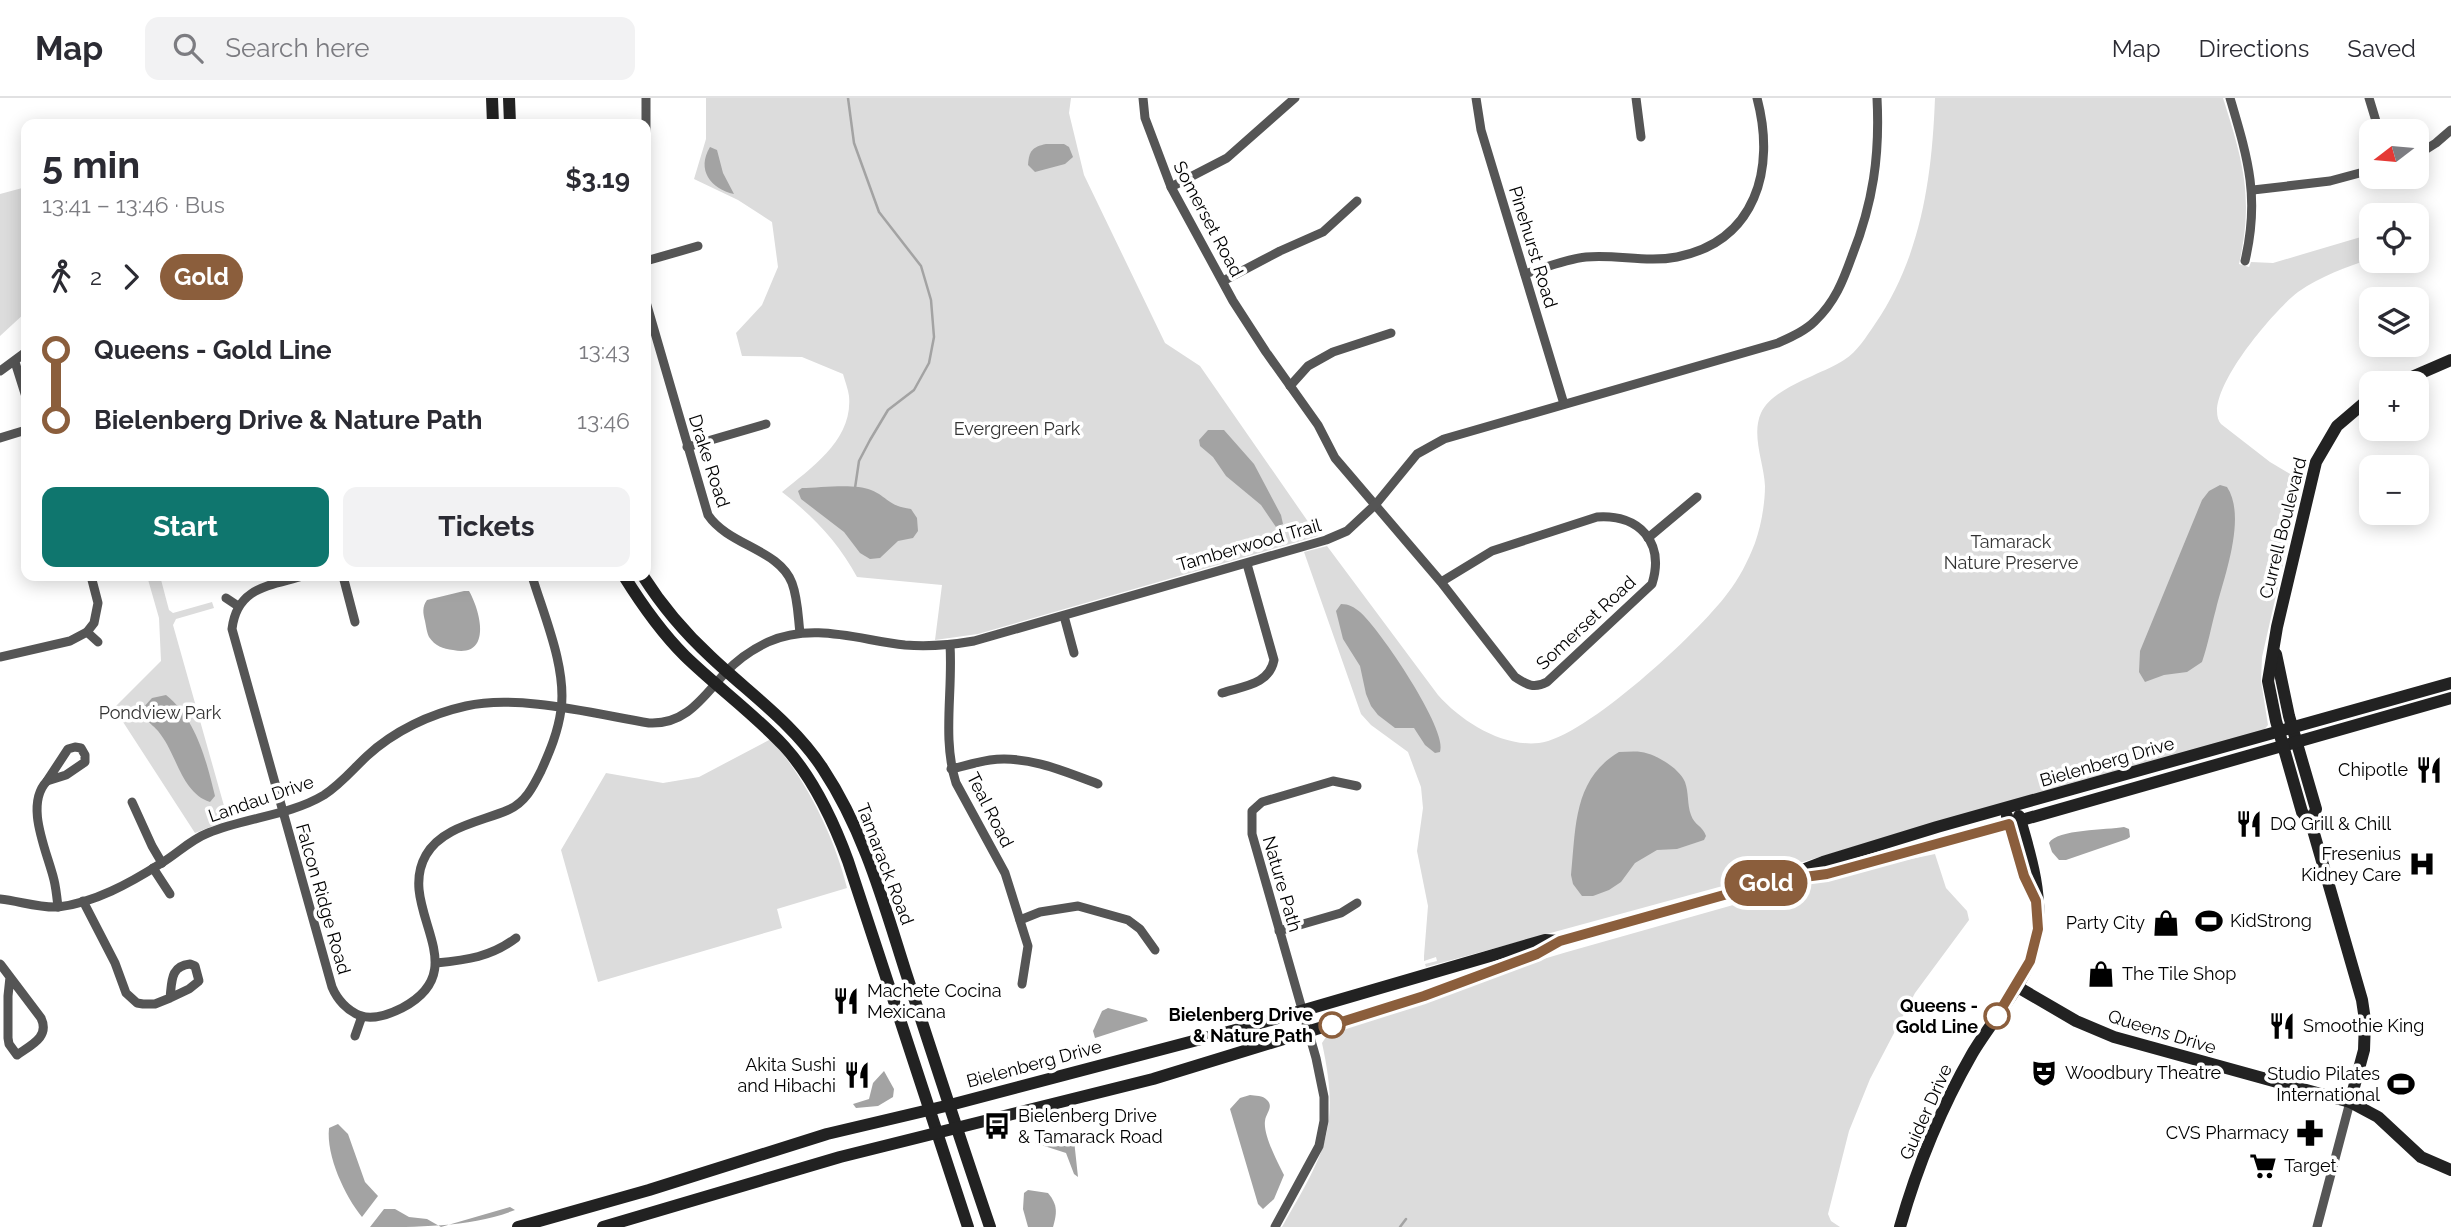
<!DOCTYPE html>
<meta charset="utf-8">
<style>
:root{--surface:#fff;--page:#f2f2f3;--text:#2b2b33;--muted:#7c7c81;--line:#e1e1e2;--accent:#0f766e}
body{margin:0;font-family:Raleway,sans-serif;background:var(--page);color:var(--text);height:100vh;display:flex;flex-direction:column;font-size:26px;white-space:nowrap}
*{box-sizing:border-box;margin:0}
p{font-size:23px;color:var(--muted)}
.icon{flex:none;width:38px;height:38px;fill:none;stroke:currentColor;stroke-width:2;stroke-linecap:round;stroke-linejoin:round}
.map{position:relative;flex:1;overflow:hidden}
.sheet{position:absolute;left:21px;top:21px;width:630px;height:462px;display:flex;flex-direction:column;background:var(--surface);border-radius:14px;box-shadow:0 4px 18px #0003}
.sheet>*{flex:none}
.badge{padding:0 14px;border-radius:23px;font-size:24px;line-height:46px}
.needle{width:46px;rotate:254deg}
.fabs{position:absolute;left:2359px;top:21px;display:grid;gap:14px}
.fabs a{display:grid;place-items:center;width:70px;height:70px;border-radius:14px;background:var(--surface);box-shadow:0 4px 18px #0003;font-size:35px}
.map>.badge{position:absolute;translate:-50% -50%;box-shadow:0 0 0 4px #fff}
.legs{display:flex;align-items:center;gap:10px;height:77px;padding:0 21px;font-size:23px}
.legs p{margin-inline-start:auto}
.overview{display:flex;align-items:center;justify-content:space-between;height:119px;padding:0 21px}
h1{font-size:38px;font-weight:700;line-height:52px}
.button{display:flex;gap:14px;margin-top:auto;padding:14px 21px}
.button a{flex:1;height:80px;border-radius:14px;background:var(--accent);color:#fff;font-size:28px;font-weight:700;line-height:80px;text-align:center}
.button a+a{background:var(--page);color:var(--text)}
ul{padding:0 21px;list-style:none}
li{display:flex;align-items:center;gap:24px;height:70px;font-size:26px}
li i{display:grid;place-items:center;width:10px;height:100%;margin:0 9px;background:currentColor}
li i::after{content:'';width:18px;height:18px;margin:-9px;border:5px solid;border-radius:50%;background:var(--surface)}
li p{margin-inline-start:auto}
li:first-child i{background:linear-gradient(#0000 50%,currentColor 0)}
li:last-child i{background:linear-gradient(currentColor 50%,#0000 0)}
header{display:flex;align-items:center;gap:42px;box-sizing:border-box;height:98px;padding:0 35px;background:var(--surface);border-bottom:2px solid var(--line)}
header strong{font-size:33px}
nav{display:flex;gap:38px;margin-inline-start:auto;font-size:24px}
.search{width:490px;height:63px;background:var(--page);display:flex;align-items:center;gap:18px;box-sizing:border-box;padding:0 24px;border-radius:14px;color:var(--muted);font-size:26px}
.map>svg:first-child{display:block}
.green{fill:#dcdcdc}
.water{fill:#a3a3a3}
.lines{fill:none;stroke-linecap:round;stroke-linejoin:round}
.stream{stroke:#a3a3a3;stroke-width:2.5}
.street{stroke:#555;stroke-width:9}
.secondary{stroke:#222;stroke-width:12}
.line-1-casing{stroke:#fff;stroke-width:16}
.line-1{stroke:#8b5e3c;stroke-width:10}
.stop-1-dot{fill:#fff;stroke:#8b5e3c;stroke-width:3.5}
.labels{text-anchor:middle;stroke-width:7;stroke-linejoin:round;paint-order:stroke}
.street-label{font-size:18px;fill:#000;stroke:#fff}
.park-label{font-size:18px;fill:#333;stroke:#fff}
.poi-label{font-size:18px;fill:#000;stroke:#fff;text-anchor:start}
.stop-label{font-size:18px;font-weight:bold;fill:#000;stroke:#fff;text-anchor:end}
</style>
<header>
<strong>Map</strong>
<div class="search"><svg class="icon" aria-label="search" viewBox="0 0 24 24"><circle cx="10" cy="10" r="6"/><path d="M15 15l6 6"/></svg>Search here</div>
<nav><a>Map</a><a>Directions</a><a>Saved</a></nav>
</header>
<div class="map">
<svg width="2451" height="1129" viewBox="0 0 2451 1129">
<rect width="100%" height="100%" fill="#fff"/>
<g class="green">
<path d="M706 0H1071L1069 15 1084 77 1165 245 1200 268 1318 438 978 536 935 542 942 487 857 479C838 444 813 418 782 394 812 369 853 342 849 298 848 291 845 283 843 276L802 259 742 258 736 235 762 207 778 169 772 124 738 102 694 81 706 41Z"/>
<path d="M1935 0H2223C2243 63 2254 99 2239 166L2249 169 2251 164 2273 165 2371 136V161C2346 169 2321 178 2298 194 2275 211 2199 299 2221 326L2270 364 2302 383 2262 559 2261 583 2268 627 2264 632 1946 721 1730 786 1426 869 1425 866 1437 863 1436 859 1424 863V858L1428 808 1417 753 1423 710 1421 689 1408 654 1371 627 1361 616 1304 454 1327 448 1438 597C1462 624 1502 649 1539 645 1585 640 1699 534 1727 496 1739 481 1748 463 1755 445 1761 428 1765 406 1765 388 1764 365 1751 337 1761 315 1773 289 1821 277 1844 262 1858 253 1866 239 1875 226 1921 159 1932 80 1935 0Z"/>
<path d="M26 89V214L0 238V96Z"/>
<path d="M147 478H160L169 512 173 515 212 504 214 510 176 521 173 527 228 722 195 735 114 610 161 563 159 520Z"/>
<path d="M771 641C806 682 834 737 847 790L777 811 782 830 598 884 561 752 606 675 663 685 699 679Z"/>
<path d="M1935 756 1946 790 1967 813 1969 822 1915 895 1870 981 1849 1033 1828 1116 1831 1123 1840 1129H1282C1324 1055 1341 1032 1322 945L1328 936 1422 905 1520 868 1567 854 1797 789 1887 766Z"/>
</g>
<g class="water">
<path d="M1046 46H1064L1069 49 1073 59 1065 66 1035 74 1028 67C1029 53 1032 49 1046 46Z"/>
<path d="M710 49 717 52 723 75 734 96C711 91 696 72 710 49Z"/>
<path d="M1208 332H1224L1254 366 1281 417 1283 426 1276 429 1261 407 1226 378 1213 359 1200 348 1199 342Z"/>
<path d="M2220 387 2227 389C2247 419 2224 479 2216 511 2211 529 2208 547 2202 564L2187 574 2164 577 2145 584 2139 574 2140 553 2202 402 2209 393Z"/>
<path d="M802 390C820 390 854 385 871 392 888 399 888 408 911 411L917 420 918 433 913 440 898 443 880 460 870 461 860 455 844 434 801 401 798 393Z"/>
<path d="M464 493H469C481 514 492 560 453 552 443 551 435 548 429 539 427 535 426 528 425 523 423 515 422 509 427 502Z"/>
<path d="M1341 506C1349 506 1354 509 1360 514 1379 530 1449 633 1440 654L1435 655 1425 647 1414 630H1395L1378 617 1371 608 1366 596 1360 568 1343 541 1336 513Z"/>
<path d="M166 597C196 621 206 661 215 698L210 704C182 695 177 658 161 637 154 626 146 626 142 611L152 600Z"/>
<path d="M1619 654C1626 654 1634 653 1641 654 1656 656 1679 670 1685 684 1689 695 1687 706 1691 717 1694 727 1703 728 1706 738L1704 742 1677 751 1657 752 1635 765 1621 784 1609 792 1593 798H1582L1573 786 1571 777C1576 730 1573 681 1619 654Z"/>
<path d="M2124 729 2129 731 2130 739 2127 741 2066 762H2059L2052 754 2049 745C2057 731 2107 732 2124 729Z"/>
<path d="M1108 910 1146 920 1148 923 1095 940 1093 933 1102 913Z"/>
<path d="M884 973 894 991 893 999 878 1008 856 1010 853 1006 869 1001 873 985Z"/>
<path d="M1250 997C1255 998 1263 997 1267 1002 1274 1009 1266 1015 1265 1023 1263 1037 1278 1065 1284 1077L1274 1101 1263 1111 1258 1106 1230 1011 1240 1000Z"/>
<path d="M338 1026 348 1036 365 1084 378 1098 362 1119C345 1098 326 1058 329 1030Z"/>
<path d="M1058 1038 1074 1042 1078 1079 1074 1076 1066 1055 1035 1045Z"/>
<path d="M1028 1092 1048 1095C1058 1107 1057 1115 1053 1129H1028L1023 1111 1024 1095Z"/>
<path d="M510 1109 515 1112C472 1129 418 1129 370 1129L384 1111H395L409 1119 427 1121 441 1129Z"/>
</g>
<g class="lines">
<g class="stream">
<path d="M848 0 854 45 879 114 921 168 931 202 934 239 929 265 914 292 888 312 870 342 859 363 855 390"/>
<path d="M1400 1129 1406 1121"/>
</g>
<g class="street">
<path d="M1143 0 1145 20 1171 89 1233 203 1266 254 1318 327 1335 360 1441 484 1515 579C1527 587 1534 591 1547 584L1652 486C1665 444 1639 416 1597 419L1492 453 1441 484"/>
<path d="M1476 0 1481 32 1564 306"/>
<path d="M1636 0 1641 39"/>
<path d="M2230 0C2248 61 2260 99 2245 163"/>
<path d="M2369 0 2379 33"/>
<path d="M646 38V0"/>
<path d="M2417 57 2436 45 2451 32"/>
<path d="M1171 89 1227 60 1295 0"/>
<path d="M2253 92 2330 83 2371 72"/>
<path d="M646 163 698 148"/>
<path d="M1525 176C1544 170 1566 161 1586 159 1617 156 1646 165 1677 159 1756 143 1776 71 1757 0"/>
<path d="M1223 183 1280 153 1323 134 1357 103"/>
<path d="M646 204 708 417C729 448 779 451 792 485 798 501 798 519 800 535"/>
<path d="M15 264 26 299"/>
<path d="M0 273 26 254"/>
<path d="M1290 288 1308 268 1333 254 1391 235"/>
<path d="M0 340 26 332"/>
<path d="M687 349 766 326"/>
<path d="M1648 440 1697 399"/>
<path d="M303 478C269 488 237 489 232 531L332 889C337 901 347 913 361 918 374 922 390 916 402 910 478 870 395 811 426 757 442 729 480 724 508 712 525 705 533 689 541 673 550 653 558 634 561 612 567 570 544 518 532 478"/>
<path d="M343 478 355 524"/>
<path d="M226 500 238 508"/>
<path d="M1064 518 1074 555"/>
<path d="M87 534 98 544"/>
<path d="M950 547C953 593 942 641 956 685L1005 775 1028 848 1022 886"/>
<path d="M0 559 70 543 87 534 94 525 98 505 91 478"/>
<path d="M1222 595C1243 588 1269 587 1274 562L1247 466"/>
<path d="M75 649 81 650 85 657V664L66 677 47 683 68 651Z"/>
<path d="M951 671C964 668 977 664 990 662 1027 657 1064 673 1098 686"/>
<path d="M47 683C24 707 47 753 54 782 56 790 57 800 58 809"/>
<path d="M132 704 152 748 162 765"/>
<path d="M153 770 170 796"/>
<path d="M0 801C19 803 39 810 58 809 94 805 130 785 160 766 177 756 190 742 208 735 246 719 289 718 324 697 341 686 353 671 367 658 394 633 430 616 466 608 519 596 595 616 649 625 686 627 703 599 725 575 737 562 753 551 768 544 813 524 859 542 905 547 929 549 951 547 974 543L1326 442 1347 433 1376 406 1417 356 1444 341 1778 245C1791 239 1805 233 1815 223 1835 204 1843 183 1852 158 1873 105 1880 58 1877 0"/>
<path d="M83 803 115 865 126 895 137 905 143 906H155L170 900C172 884 170 868 190 866L195 868 199 883 189 891 170 900"/>
<path d="M1020 822 1040 814 1078 808 1128 822 1140 831 1155 852"/>
<path d="M1279 833 1341 815 1357 805"/>
<path d="M436 865C467 862 491 859 516 840"/>
<path d="M0 866 1 867 41 920C50 939 31 947 17 957L9 946 8 940V898L10 879"/>
<path d="M355 938 362 918"/>
<path d="M1275 1129 1319 1048 1324 1023V999L1316 960 1252 736V713L1262 704 1333 683 1357 688"/>
<path d="M2317 1129 2350 1004"/>
</g>
<g class="secondary">
<path d="M492 0 493 26"/>
<path d="M509 0 510 26"/>
<path d="M2398 285 2451 262"/>
<path d="M624 478C642 507 661 534 685 558 717 589 753 615 784 648 814 681 833 722 848 763L968 1129"/>
<path d="M643 478C662 508 685 535 711 559 750 596 794 626 823 671 864 733 883 803 905 872 933 958 961 1044 990 1129"/>
<path d="M2276 556 2289 618 2316 711 2311 725"/>
<path d="M2007 718 2024 778 2033 797"/>
<path d="M1795 780 1827 776 1892 759 2451 600"/>
<path d="M2016 888 2076 923 2114 939 2350 1004 2378 1019 2421 1059 2451 1072"/>
<path d="M2350 1004 2364 952 2365 922 2362 902 2311 725 2302 714 2276 623 2268 583 2277 529 2316 364 2337 328 2371 299"/>
<path d="M518 1129 649 1092 827 1036 950 1007 1243 930 1531 846 1545 842 1560 843 1774 783 1823 764 1937 729 2451 585"/>
<path d="M603 1129 840 1059 1153 981 1424 898 1537 856 1560 843"/>
<path d="M1900 1129C1917 1069 1941 1010 1972 956 1993 920 2027 886 2036 844 2044 801 2031 758 2019 718"/>
</g>
</g>
<g class="lines">
<defs>
<path id="line-1" d="M1332 927 1424 898 1537 856 1560 843 1774 783 1827 776 2009 726 2024 778 2036 803 2038 831 2030 863 1997 918"/>
</defs>
<use href="#line-1" class="line-1-casing"/>
<use href="#line-1" class="line-1"/>
</g>
<defs>
<symbol id="restaurant-bare" viewBox="-9 -9 18 18"><path d="M-5-6h1v4h1v-4h1v4h1v-4h1v5L-1.5 .5V6h-2V.5L-5-1ZM5-6V6H3V1.5H1.5Q1.5-4 5-6Z" fill="#000" stroke="#fff" stroke-width="2.5" paint-order="stroke"/></symbol>
<symbol id="hospital-bare" viewBox="-9 -9 18 18"><path d="M-5-5h3v3.5h4V-5h3V5h-3V1.5h-4V5h-3Z" fill="#000" stroke="#fff" stroke-width="2.5" paint-order="stroke"/></symbol>
<symbol id="stadium-bare" viewBox="-9 -9 18 18"><path d="M0-5a6.5 5 0 1 0 0 10a6.5 5 0 1 0 0-10ZM-3.5-1.8h7v3.6h-7Z" fill="#000" stroke="#fff" stroke-width="2.5" paint-order="stroke"/></symbol>
<symbol id="shop-bare" viewBox="-9 -9 18 18"><path d="M-5-2.5h2.3a2.7 3.5 0 0 1 5.4 0H5L5.5 6h-11ZM-1.5-2.5h3a1.5 2.3 0 0 0-3 0Z" fill="#000" stroke="#fff" stroke-width="2.5" paint-order="stroke"/></symbol>
<symbol id="theatre-bare" viewBox="-9 -9 18 18"><path d="M-5-5.5Q0-4 5-5.5V0Q5 5 0 6Q-5 5-5 0ZM-3.3-2.5H-1v1.5H-3.3ZM1-2.5H3.3v1.5H1ZM-2.8 1Q0 5.5 2.8 1Z" fill="#000" stroke="#fff" stroke-width="2.5" paint-order="stroke"/></symbol>
<symbol id="bus-bare" viewBox="-9 -9 18 18"><path d="M-5-6H5V4H4V6H2V4H-2V6H-4V4H-5ZM-3.5-4V0h7V-4ZM-3.5 1.2v1.5H-2V1.2ZM2 1.2v1.5H3.5V1.2Z" fill="#000" stroke="#fff" stroke-width="2.5" paint-order="stroke"/></symbol>
<symbol id="pharmacy-bare" viewBox="-9 -9 18 18"><path d="M-2-6h4v4h4v4h-4v4h-4v-4h-4v-4h4Z" fill="#000" stroke="#fff" stroke-width="2.5" paint-order="stroke"/></symbol>
<symbol id="supermarket-bare" viewBox="-9 -9 18 18"><path d="M-6-5.5h2.5l.6 2H6L4.5 2H-2.5L-4.4-4H-6ZM-1.5 3.2a1.3 1.3 0 1 0 .1 0ZM3 3.2a1.3 1.3 0 1 0 .1 0Z" fill="#000" stroke="#fff" stroke-width="2.5" paint-order="stroke"/></symbol>
</defs>
<g fill-rule="evenodd">
<use href="#restaurant-bare" x="2410" y="653" width="38" height="38"/>
<use href="#restaurant-bare" x="2230" y="707" width="38" height="38"/>
<use href="#hospital-bare" x="2403" y="747" width="38" height="38"/>
<use href="#stadium-bare" x="2190" y="804" width="38" height="38"/>
<use href="#shop-bare" x="2147" y="806" width="38" height="38"/>
<use href="#shop-bare" x="2082" y="857" width="38" height="38"/>
<use href="#restaurant-bare" x="827" y="884" width="38" height="38"/>
<use href="#restaurant-bare" x="2263" y="909" width="38" height="38"/>
<use href="#theatre-bare" x="2025" y="956" width="38" height="38"/>
<use href="#restaurant-bare" x="838" y="958" width="38" height="38"/>
<use href="#stadium-bare" x="2382" y="967" width="38" height="38"/>
<use href="#bus-bare" x="978" y="1009" width="38" height="38"/>
<use href="#pharmacy-bare" x="2291" y="1016" width="38" height="38"/>
<use href="#supermarket-bare" x="2244" y="1049" width="38" height="38"/>
</g>
<g class="stop-1-dot">
<circle cx="1997" cy="918" r="12"/>
<circle cx="1332" cy="927" r="12"/>
</g>
<g class="labels">
<g class="street-label">
<text transform="translate(1208 121) rotate(62)" y="6">Somerset Road</text>
<text transform="translate(1533 149) rotate(73)" y="6">Pinehurst Road</text>
<text transform="translate(709 363) rotate(72)" y="6">Drake Road</text>
<text transform="translate(2283 430) rotate(-76)" y="6">Currell Boulevard</text>
<text transform="translate(1249 447) rotate(-16)" y="6">Tamberwood Trail</text>
<text transform="translate(1586 525) rotate(-43)" y="6">Somerset Road</text>
<text transform="translate(2107 664) rotate(-16)" y="6">Bielenberg Drive</text>
<text transform="translate(261 701) rotate(-19)" y="6">Landau Drive</text>
<text transform="translate(990 712) rotate(63)" y="6">Teal Road</text>
<text transform="translate(885 766) rotate(69)" y="6">Tamarack Road</text>
<text transform="translate(1282 786) rotate(74)" y="6">Nature Path</text>
<text transform="translate(323 801) rotate(74)" y="6">Falcon Ridge Road</text>
<text transform="translate(2162 934) rotate(17)" y="6">Queens Drive</text>
<text transform="translate(1034 966) rotate(-15)" y="6">Bielenberg Drive</text>
<text transform="translate(1926 1014) rotate(-66)" y="6">Guider Drive</text>
</g>
<g class="park-label">
<text x="1017" y="337">Evergreen Park</text>
<text x="2011" y="450">Tamarack<tspan x="2011" dy="21">Nature Preserve</tspan></text>
<text x="160" y="621">Pondview Park</text>
</g>
<g class="poi-label">
<text x="2408" y="678" text-anchor="end">Chipotle</text>
<text x="2270" y="732">DQ Grill &amp; Chill</text>
<text x="2401" y="762" text-anchor="end">Fresenius<tspan x="2401" dy="21">Kidney Care</tspan></text>
<text x="2230" y="829">KidStrong</text>
<text x="2145" y="831" text-anchor="end">Party City</text>
<text x="2122" y="882">The Tile Shop</text>
<text x="867" y="899">Machete Cocina<tspan x="867" dy="21">Mexicana</tspan></text>
<text x="2303" y="934">Smoothie King</text>
<text x="836" y="973" text-anchor="end">Akita Sushi<tspan x="836" dy="21">and Hibachi</tspan></text>
<text x="2065" y="981">Woodbury Theatre</text>
<text x="2380" y="982" text-anchor="end">Studio Pilates<tspan x="2380" dy="21">International</tspan></text>
<text x="1018" y="1024">Bielenberg Drive<tspan x="1018" dy="21">&amp; Tamarack Road</tspan></text>
<text x="2289" y="1041" text-anchor="end">CVS Pharmacy</text>
<text x="2284" y="1074">Target</text>
</g>
<g class="stop-label">
<text x="1978" y="914">Queens -<tspan x="1978" dy="21">Gold Line</tspan></text>
<text x="1313" y="923">Bielenberg Drive<tspan x="1313" dy="21">&amp; Nature Path</tspan></text>
</g>
</g>
</svg>
<div class="fabs">
<a><svg class="needle" viewBox="-14 -14 28 28"><path d="M0-13l5 13h-10z" fill="#e53935"/><path d="M0 13l5-13h-10z" fill="#7c7c81"/></svg></a>
<a><svg class="icon" aria-label="locate" viewBox="0 0 24 24"><circle cx="12" cy="12" r="6"/><path d="M12 2v4M12 18v4M2 12h4M18 12h4"/></svg></a>
<a><svg class="icon" aria-label="layers" viewBox="0 0 24 24"><path d="M12 4l9 5-9 5-9-5zM3 14l9 5 9-5"/></svg></a>
<a>+</a>
<a>−</a>
</div>
<b class="badge" style="left:1766px;top:785px;background:#8b5e3c;color:#fff">Gold</b>
<section class="sheet">
<div class="overview"><div><h1>5 min</h1><p>13:41 – 13:46 · Bus</p></div><b>$3.19</b></div>
<div class="legs"><svg class="icon" aria-label="walk" viewBox="0 0 24 24"><circle cx="13" cy="4" r="2"/><path d="M13 8l-2 6 4 7M11 14l-3 7M7 12l3-4h3l4 4"/></svg>2<svg class="icon" aria-label="forward" viewBox="0 0 24 24"><path d="M9 5l7 7-7 7"/></svg><b class="badge" style="background:#8b5e3c;color:#fff">Gold</b></div>
<ul>
<li><i style="color:#8b5e3c"></i><b>Queens - Gold Line</b><p>13:43</p></li>
<li><i style="color:#8b5e3c"></i><b>Bielenberg Drive &amp; Nature Path</b><p>13:46</p></li>
</ul>
<div class="button"><a>Start</a><a>Tickets</a></div>
</section>
</div>
